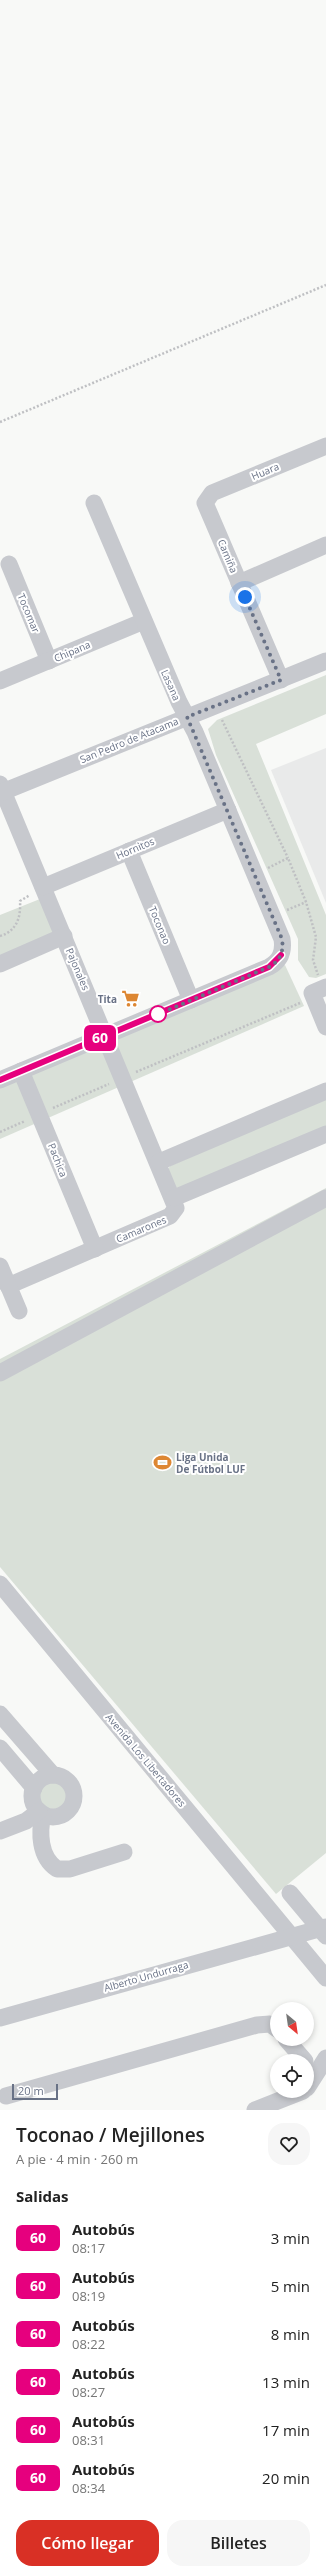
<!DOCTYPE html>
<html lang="es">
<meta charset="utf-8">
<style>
:root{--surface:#fff;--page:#f6f6f6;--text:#222;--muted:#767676;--accent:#d93025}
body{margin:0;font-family:"Open Sans",sans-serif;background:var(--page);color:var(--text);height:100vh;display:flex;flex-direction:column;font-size:15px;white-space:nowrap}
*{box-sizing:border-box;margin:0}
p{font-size:13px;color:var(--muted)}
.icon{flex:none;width:22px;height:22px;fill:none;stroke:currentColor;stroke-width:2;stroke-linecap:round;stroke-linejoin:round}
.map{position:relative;height:2110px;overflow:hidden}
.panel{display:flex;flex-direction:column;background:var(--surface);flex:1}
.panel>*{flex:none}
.badge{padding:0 8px;border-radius:6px;font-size:14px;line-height:26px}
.needle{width:26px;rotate:151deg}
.tools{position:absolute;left:270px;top:2002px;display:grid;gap:8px}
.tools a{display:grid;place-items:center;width:44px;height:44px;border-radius:50%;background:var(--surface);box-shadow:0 2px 6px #0003;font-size:20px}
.scale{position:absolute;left:12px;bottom:10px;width:46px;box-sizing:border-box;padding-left:4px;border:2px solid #697286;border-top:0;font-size:11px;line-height:14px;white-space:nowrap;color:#697286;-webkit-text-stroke:3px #fff;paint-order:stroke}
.you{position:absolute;width:20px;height:20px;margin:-10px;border:3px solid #fff;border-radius:50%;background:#1a73e8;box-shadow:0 0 0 6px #1a73e833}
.map>.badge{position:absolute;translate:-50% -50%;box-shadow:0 0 0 2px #fff}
h2{padding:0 16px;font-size:15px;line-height:36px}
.round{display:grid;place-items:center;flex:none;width:42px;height:42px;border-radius:16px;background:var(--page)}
.headline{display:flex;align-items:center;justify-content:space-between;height:68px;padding:0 16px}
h1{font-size:19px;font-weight:600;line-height:30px}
.cta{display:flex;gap:8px;margin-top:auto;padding:8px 16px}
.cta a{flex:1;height:46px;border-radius:16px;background:var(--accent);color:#fff;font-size:16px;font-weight:600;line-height:46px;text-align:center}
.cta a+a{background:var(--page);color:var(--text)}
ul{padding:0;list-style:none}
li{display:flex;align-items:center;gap:12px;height:48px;padding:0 16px}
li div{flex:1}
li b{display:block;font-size:15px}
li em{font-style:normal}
li .badge{min-width:44px;font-weight:700;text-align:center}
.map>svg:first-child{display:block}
.built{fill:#e9eaea}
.green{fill:#d9e0d8}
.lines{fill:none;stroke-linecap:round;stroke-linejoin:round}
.path{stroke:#bfc0c3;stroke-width:2.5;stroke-dasharray:2 2;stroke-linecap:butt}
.minor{stroke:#c7c9ce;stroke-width:17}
.line-casing{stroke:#fff;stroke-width:9}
.line{stroke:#e6007e;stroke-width:6}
.walk{stroke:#697286;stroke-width:4;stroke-dasharray:0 7.2}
.stop-dot{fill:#fff;stroke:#e6007e;stroke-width:2}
.labels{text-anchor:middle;stroke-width:4;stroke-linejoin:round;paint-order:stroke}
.street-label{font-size:10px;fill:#697286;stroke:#fff}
.poi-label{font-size:10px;font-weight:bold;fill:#697286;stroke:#fff;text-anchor:end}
</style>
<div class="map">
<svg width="326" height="2110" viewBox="0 0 326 2110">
<rect width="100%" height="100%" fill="#f8f9f7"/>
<path class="built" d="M326 748V903L271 770Z"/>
<g class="green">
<path d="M326 675V714L256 744 326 915V974L316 978 309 977 298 960V939L216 755 208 729 217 720Z"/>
<path d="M40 899 54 931 51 936 0 958V915Z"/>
<path d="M285 965 304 1006 0 1139V1087Z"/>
<path d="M326 1098V1130L175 1190 167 1171 170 1166Z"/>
<path d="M326 1188V1853L276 1894 0 1567V1359Z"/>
<circle cx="53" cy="1795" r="14"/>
</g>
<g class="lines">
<g class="path">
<path d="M0 422 326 285"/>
<path d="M222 720 288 858"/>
<path d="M268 868 288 858 306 902 316 937 313 960 318 975"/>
<path d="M287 910 306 902"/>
<path d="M0 936C17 931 21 917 20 901L30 895"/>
<path d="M136 1072 300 1003"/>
<path d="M53 1108 109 1084"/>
<path d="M0 1132 25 1121"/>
</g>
<g class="minor">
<path d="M9 564 49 661"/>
<path d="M239 583 326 545"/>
<path d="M281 680 205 503 212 493 326 446"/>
<path d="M0 681 144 621"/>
<path d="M0 784 176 1208 170 1216 8 1286"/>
<path d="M0 793 326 661"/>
<path d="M129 851 191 1000"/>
<path d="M43 887 228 810"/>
<path d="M0 964 64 936"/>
<path d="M326 987 312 993 326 1027"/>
<path d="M21 1071 95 1249"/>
<path d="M0 1080 269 967C280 961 284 952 282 939L195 732 179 702 94 503"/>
<path d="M159 1162 326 1091"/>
<path d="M174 1198 326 1134"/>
<path d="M0 1266 19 1311"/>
<path d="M0 1373 326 1198"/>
<path d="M0 1584 326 1978"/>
<path d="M0 1714 53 1775"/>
<path d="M0 1748 34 1788"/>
<circle cx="53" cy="1796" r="21"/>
<path d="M43 1814C39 1832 39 1857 57 1869H70L124 1852"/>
<path d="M0 1831 26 1821 39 1811"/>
<path d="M290 1893 326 1936"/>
<path d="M0 2018 326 1927"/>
<path d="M286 2039 305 2061"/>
<path d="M307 2088 326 2058"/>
<path d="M6 2096 257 2025 270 2024 277 2029"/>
<path d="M255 2110 303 2091"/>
</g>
</g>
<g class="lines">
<defs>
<path id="line" d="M0 1080 269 967 281 955"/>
</defs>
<use href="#line" class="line-casing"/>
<use href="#line" class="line"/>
<path class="walk" d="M158 1014 154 1016 269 967C280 961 284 952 282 939L187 717 281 680 245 597"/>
</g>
<defs>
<symbol id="supermarket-bare" viewBox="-9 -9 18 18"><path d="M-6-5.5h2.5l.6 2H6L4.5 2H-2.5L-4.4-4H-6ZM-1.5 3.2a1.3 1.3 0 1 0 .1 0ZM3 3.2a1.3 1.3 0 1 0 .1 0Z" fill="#dd8733" stroke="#fff" stroke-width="2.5" paint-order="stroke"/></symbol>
<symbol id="stadium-bare" viewBox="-9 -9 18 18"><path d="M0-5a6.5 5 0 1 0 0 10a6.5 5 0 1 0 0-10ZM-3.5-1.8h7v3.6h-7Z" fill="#dd8733" stroke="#fff" stroke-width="2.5" paint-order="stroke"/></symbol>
</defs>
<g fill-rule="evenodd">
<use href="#supermarket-bare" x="118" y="986" width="25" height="25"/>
<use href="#stadium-bare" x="150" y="1450" width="25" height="25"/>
</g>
<circle class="stop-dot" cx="158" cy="1014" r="8"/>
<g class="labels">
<g class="street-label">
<text transform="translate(265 471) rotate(-23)" y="4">Huara</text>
<text transform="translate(228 556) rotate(67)" y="4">Camiña</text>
<text transform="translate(29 613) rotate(67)" y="4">Tocomar</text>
<text transform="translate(72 651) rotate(-23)" y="4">Chipana</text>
<text transform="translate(171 685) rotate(66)" y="4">Lasana</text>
<text transform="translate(129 740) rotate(-22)" y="4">San Pedro de Atacama</text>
<text transform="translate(135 848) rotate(-23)" y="4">Hornitos</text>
<text transform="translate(160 925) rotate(67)" y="4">Toconao</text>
<text transform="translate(78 969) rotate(67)" y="4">Pajonales</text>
<text transform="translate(58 1160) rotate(68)" y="4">Pachica</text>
<text transform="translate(141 1229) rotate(-23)" y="4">Camarones</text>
<text transform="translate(146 1760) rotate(50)" y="4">Avenida Los Libertadores</text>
<text transform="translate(146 1976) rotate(-16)" y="4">Alberto Undurraga</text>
</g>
<g class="poi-label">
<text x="117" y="1003">Tita</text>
<text x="176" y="1461" text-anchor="start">Liga Unida<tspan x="176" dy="12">De Fútbol LUF</tspan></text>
</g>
</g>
</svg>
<div class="tools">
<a><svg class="needle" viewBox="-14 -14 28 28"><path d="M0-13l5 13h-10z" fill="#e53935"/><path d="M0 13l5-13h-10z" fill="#767676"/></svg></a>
<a><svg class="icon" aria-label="locate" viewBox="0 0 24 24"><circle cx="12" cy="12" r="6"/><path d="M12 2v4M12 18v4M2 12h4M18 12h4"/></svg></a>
</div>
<div class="scale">20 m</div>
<div class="you" style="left:245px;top:597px"></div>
<b class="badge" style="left:100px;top:1038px;background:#e6007e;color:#fff">60</b>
</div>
<section class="panel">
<div class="headline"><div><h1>Toconao / Mejillones</h1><p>A pie · 4 min · 260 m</p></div><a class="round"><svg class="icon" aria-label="heart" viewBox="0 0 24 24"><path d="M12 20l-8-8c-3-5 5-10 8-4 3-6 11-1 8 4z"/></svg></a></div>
<h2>Salidas</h2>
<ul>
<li><span class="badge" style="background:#e6007e;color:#fff">60</span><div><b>Autobús</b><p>08:17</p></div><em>3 min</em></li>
<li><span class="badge" style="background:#e6007e;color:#fff">60</span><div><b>Autobús</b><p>08:19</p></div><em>5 min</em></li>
<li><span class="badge" style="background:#e6007e;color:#fff">60</span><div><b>Autobús</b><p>08:22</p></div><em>8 min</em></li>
<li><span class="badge" style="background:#e6007e;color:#fff">60</span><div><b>Autobús</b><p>08:27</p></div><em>13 min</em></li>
<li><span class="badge" style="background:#e6007e;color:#fff">60</span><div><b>Autobús</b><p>08:31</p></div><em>17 min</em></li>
<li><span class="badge" style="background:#e6007e;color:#fff">60</span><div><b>Autobús</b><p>08:34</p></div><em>20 min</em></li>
</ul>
<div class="cta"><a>Cómo llegar</a><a>Billetes</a></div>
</section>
